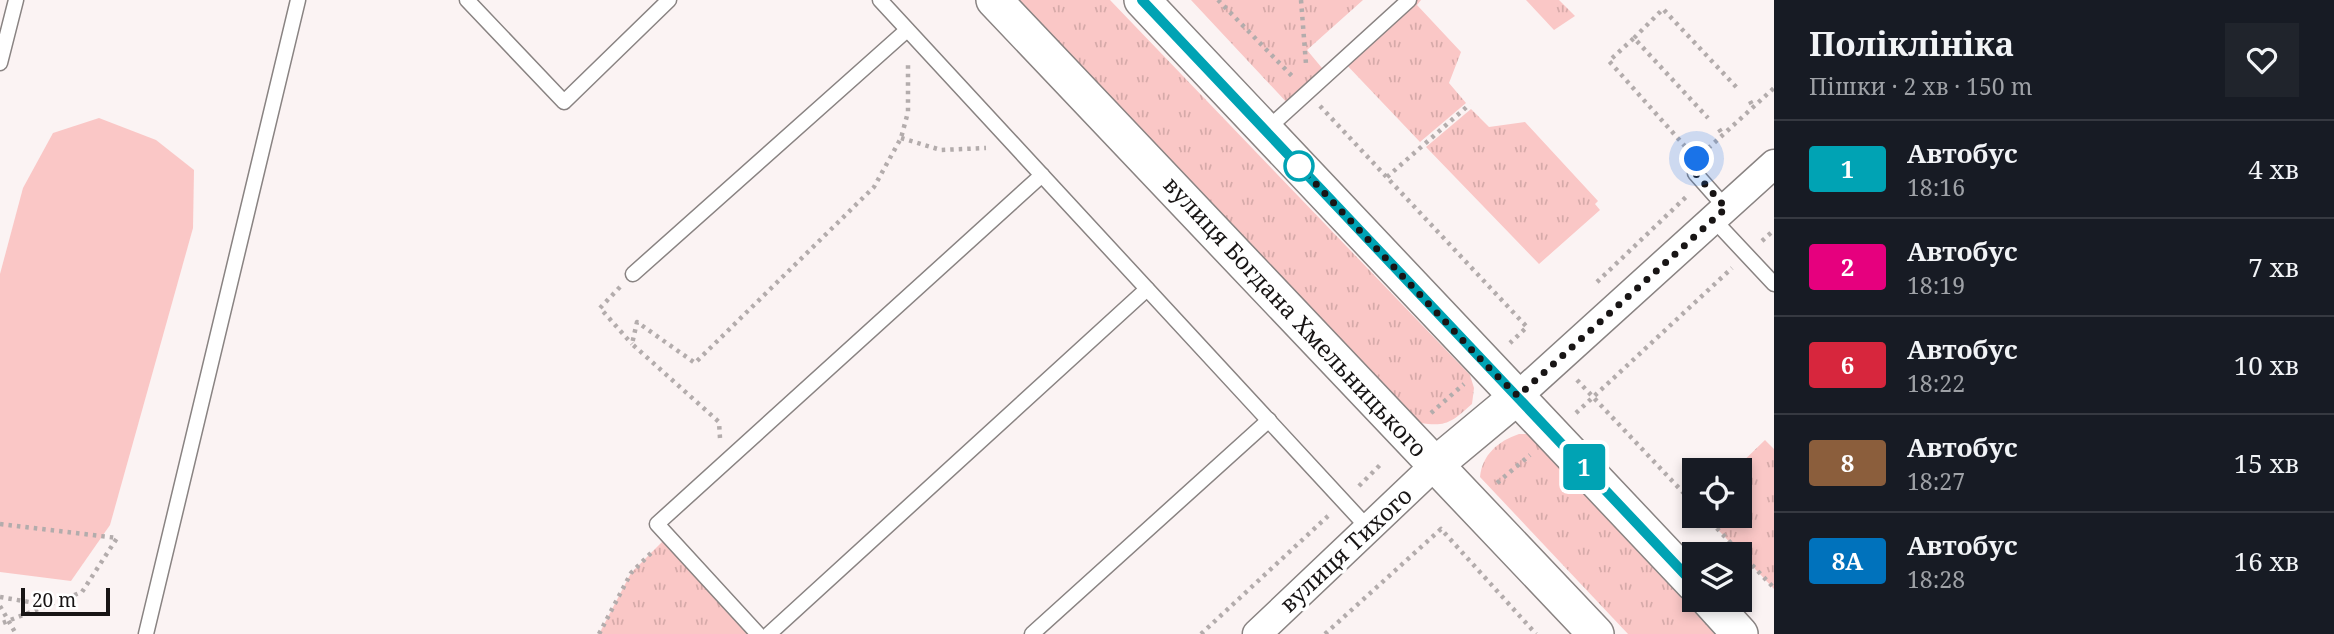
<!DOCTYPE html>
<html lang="uk">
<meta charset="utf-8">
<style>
:root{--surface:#171b24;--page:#20242c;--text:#f1f3f6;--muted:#9ea1a6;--line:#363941}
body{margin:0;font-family:"Noto Serif",serif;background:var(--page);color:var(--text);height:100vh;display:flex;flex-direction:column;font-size:26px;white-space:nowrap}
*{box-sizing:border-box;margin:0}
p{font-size:23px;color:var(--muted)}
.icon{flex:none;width:38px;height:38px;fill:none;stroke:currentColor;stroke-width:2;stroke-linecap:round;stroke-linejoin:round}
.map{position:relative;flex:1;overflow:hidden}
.details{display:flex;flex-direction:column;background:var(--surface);width:560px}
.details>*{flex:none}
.badge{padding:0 14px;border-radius:5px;font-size:24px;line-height:46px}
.controls{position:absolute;left:1682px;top:458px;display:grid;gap:14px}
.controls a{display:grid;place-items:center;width:70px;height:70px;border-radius:0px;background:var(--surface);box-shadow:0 4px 10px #0003;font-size:35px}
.scale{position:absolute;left:21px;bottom:18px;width:89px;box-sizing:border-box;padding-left:7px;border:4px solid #181515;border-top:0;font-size:19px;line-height:24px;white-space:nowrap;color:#181515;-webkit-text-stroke:5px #fff;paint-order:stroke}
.you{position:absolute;width:35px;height:35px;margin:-18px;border:5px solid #fff;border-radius:50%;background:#1a73e8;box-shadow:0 0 0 10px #1a73e833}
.map>.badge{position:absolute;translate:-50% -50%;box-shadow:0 0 0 4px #fff}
.round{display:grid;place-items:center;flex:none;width:74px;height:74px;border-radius:0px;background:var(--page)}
.summary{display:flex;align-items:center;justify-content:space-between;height:119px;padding:0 35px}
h1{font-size:33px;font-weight:700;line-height:52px}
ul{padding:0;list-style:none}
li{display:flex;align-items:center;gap:21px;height:98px;padding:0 35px;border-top:2px solid var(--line)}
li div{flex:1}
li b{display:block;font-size:26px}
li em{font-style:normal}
li .badge{min-width:77px;font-weight:700;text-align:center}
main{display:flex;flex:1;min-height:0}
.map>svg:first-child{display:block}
.grass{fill:url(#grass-tufts)}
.pitch{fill:#fac7c6}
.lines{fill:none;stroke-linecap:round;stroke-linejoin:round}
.service-casing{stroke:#898382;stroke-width:17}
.minor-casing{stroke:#898382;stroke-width:31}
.tertiary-casing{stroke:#898382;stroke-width:38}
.path{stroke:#b3acac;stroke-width:4.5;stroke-dasharray:3.5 5;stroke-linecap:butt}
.service{stroke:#fff;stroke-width:14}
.minor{stroke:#fff;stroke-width:28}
.tertiary{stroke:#fff;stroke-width:35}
.line-casing{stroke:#fff;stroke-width:16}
.line{stroke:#00a3b4;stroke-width:10}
.walk{stroke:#181515;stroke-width:7;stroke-dasharray:0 12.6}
.stop-dot{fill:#fff;stroke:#00a3b4;stroke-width:3.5}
.labels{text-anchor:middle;stroke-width:7;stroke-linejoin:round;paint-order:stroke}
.street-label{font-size:23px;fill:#181515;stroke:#fff}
</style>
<main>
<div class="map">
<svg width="1774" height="634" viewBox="0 0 1774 634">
<defs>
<pattern id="grass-tufts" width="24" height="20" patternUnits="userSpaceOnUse" patternTransform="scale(1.75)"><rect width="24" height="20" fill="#fac7c6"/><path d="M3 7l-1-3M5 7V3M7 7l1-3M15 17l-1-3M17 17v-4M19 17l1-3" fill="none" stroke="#d6aaa9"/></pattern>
</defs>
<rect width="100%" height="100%" fill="#fbf3f3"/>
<g class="grass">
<path d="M1015 0H1110L1470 375 1474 388 1472 404C1451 422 1448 427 1420 423Z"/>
<path d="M1191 0H1363L1307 50 1327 74 1291 107Z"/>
<path d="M1409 0H1421L1417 5 1461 52 1449 83 1466 103 1420 142 1342 60Z"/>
<path d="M1526 0H1559L1575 16 1554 30Z"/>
<path d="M1471 109 1489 127 1525 122 1598 201 1595 204 1600 210 1539 264 1426 147Z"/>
<path d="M1519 434H1528L1715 634H1628L1480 477C1482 455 1498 441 1519 434Z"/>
<path d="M1765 440 1774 449V589L1705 516H1740V471H1733Z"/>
<path d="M668 536 758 634H599L631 573Z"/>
</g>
<path class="pitch" d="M99 118 156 140 194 170 193 228 110 525 71 581 0 572V274L23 188 53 133Z"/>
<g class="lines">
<defs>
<g id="service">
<path d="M467 0 564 102 669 0"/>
<path d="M880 0 1369 529"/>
<path d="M0 63 16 0"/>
<path d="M1266 130 1409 0"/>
<path d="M1695 173 1726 208"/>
<path d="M1714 220 1774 284"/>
<path d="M633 274 907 30"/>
<path d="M146 634 298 0"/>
<path d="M758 634 657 524 1042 175"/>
<path d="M769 634 1147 289"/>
<path d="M1032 634 1269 420"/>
</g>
<g id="minor">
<path d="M1518 396 1774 164"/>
<path d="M1257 634 1435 465"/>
</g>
<g id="tertiary">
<path d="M994 0 1596 634"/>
<path d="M1142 0 1694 584"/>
<path d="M1435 465 1518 396"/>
<path d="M1709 600 1740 634"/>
</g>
</defs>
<use href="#service" class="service-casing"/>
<use href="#minor" class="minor-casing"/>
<use href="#tertiary" class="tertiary-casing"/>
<g class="path">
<path d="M1218 0 1293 77"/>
<path d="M1301 0 1306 64"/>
<path d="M1634 38 1663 9 1739 90"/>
<path d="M1750 101 1753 107"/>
<path d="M1320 106 1527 327 1510 343"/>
<path d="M1719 129 1723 135"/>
<path d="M901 138 941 150 986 148"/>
<path d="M1691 153 1609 61 1634 38 1708 118"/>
<path d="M1702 154 1774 88"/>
<path d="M1387 177 1470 104"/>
<path d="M1762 241 1774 230"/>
<path d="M1597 282 1687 196"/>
<path d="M620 287 600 308 632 344"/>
<path d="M1577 380 1694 504"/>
<path d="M1431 413 1464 384"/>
<path d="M1576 413 1732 268"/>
<path d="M720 438 719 422 632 344 637 322 695 363 874 187 901 138 908 112V63"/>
<path d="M1497 483 1530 455"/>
<path d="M1359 486 1381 464"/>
<path d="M1705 516 1774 588"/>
<path d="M0 524 117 538 82 592 0 624"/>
<path d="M0 597 47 605"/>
<path d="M0 606 16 634"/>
<path d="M599 634 631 573 653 551"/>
<path d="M1201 634 1328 516"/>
<path d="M1325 634 1441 529 1536 634"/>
</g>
<use href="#service" class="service"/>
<use href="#minor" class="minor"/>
<use href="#tertiary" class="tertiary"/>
</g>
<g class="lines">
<defs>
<path id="line" d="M1142 0 1694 584"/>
</defs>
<use href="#line" class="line-casing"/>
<use href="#line" class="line"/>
<path class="walk" d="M1299 166 1486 365 1518 396 1726 208 1695 173 1697 159"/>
</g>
<circle class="stop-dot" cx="1299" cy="166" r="14"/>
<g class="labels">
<g class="street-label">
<text transform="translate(1295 317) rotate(47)" y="8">вулиця Богдана Хмельницького</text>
<text transform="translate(1346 550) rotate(-43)" y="8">вулиця Тихого</text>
</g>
</g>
</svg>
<div class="controls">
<a><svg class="icon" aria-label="locate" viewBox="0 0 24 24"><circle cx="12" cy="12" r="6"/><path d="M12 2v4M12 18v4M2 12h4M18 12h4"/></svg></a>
<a><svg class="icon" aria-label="layers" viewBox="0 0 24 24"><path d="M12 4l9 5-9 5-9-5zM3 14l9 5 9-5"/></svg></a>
</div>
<div class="scale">20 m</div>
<div class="you" style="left:1697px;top:159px"></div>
<b class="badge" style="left:1584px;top:467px;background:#00a3b4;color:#fff">1</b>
</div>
<section class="details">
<div class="summary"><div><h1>Поліклініка</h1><p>Пішки · 2 хв · 150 m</p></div><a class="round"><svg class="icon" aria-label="heart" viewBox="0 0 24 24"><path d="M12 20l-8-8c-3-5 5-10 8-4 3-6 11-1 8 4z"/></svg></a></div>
<ul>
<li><span class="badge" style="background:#00a3b4;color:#fff">1</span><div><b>Автобус</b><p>18:16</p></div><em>4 хв</em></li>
<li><span class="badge" style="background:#e6007e;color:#fff">2</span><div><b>Автобус</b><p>18:19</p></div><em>7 хв</em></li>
<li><span class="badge" style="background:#d7263d;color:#fff">6</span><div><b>Автобус</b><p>18:22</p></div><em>10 хв</em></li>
<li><span class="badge" style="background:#8b5e3c;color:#fff">8</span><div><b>Автобус</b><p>18:27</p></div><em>15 хв</em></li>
<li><span class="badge" style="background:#0072bc;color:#fff">8А</span><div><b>Автобус</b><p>18:28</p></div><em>16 хв</em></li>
</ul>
</section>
</main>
